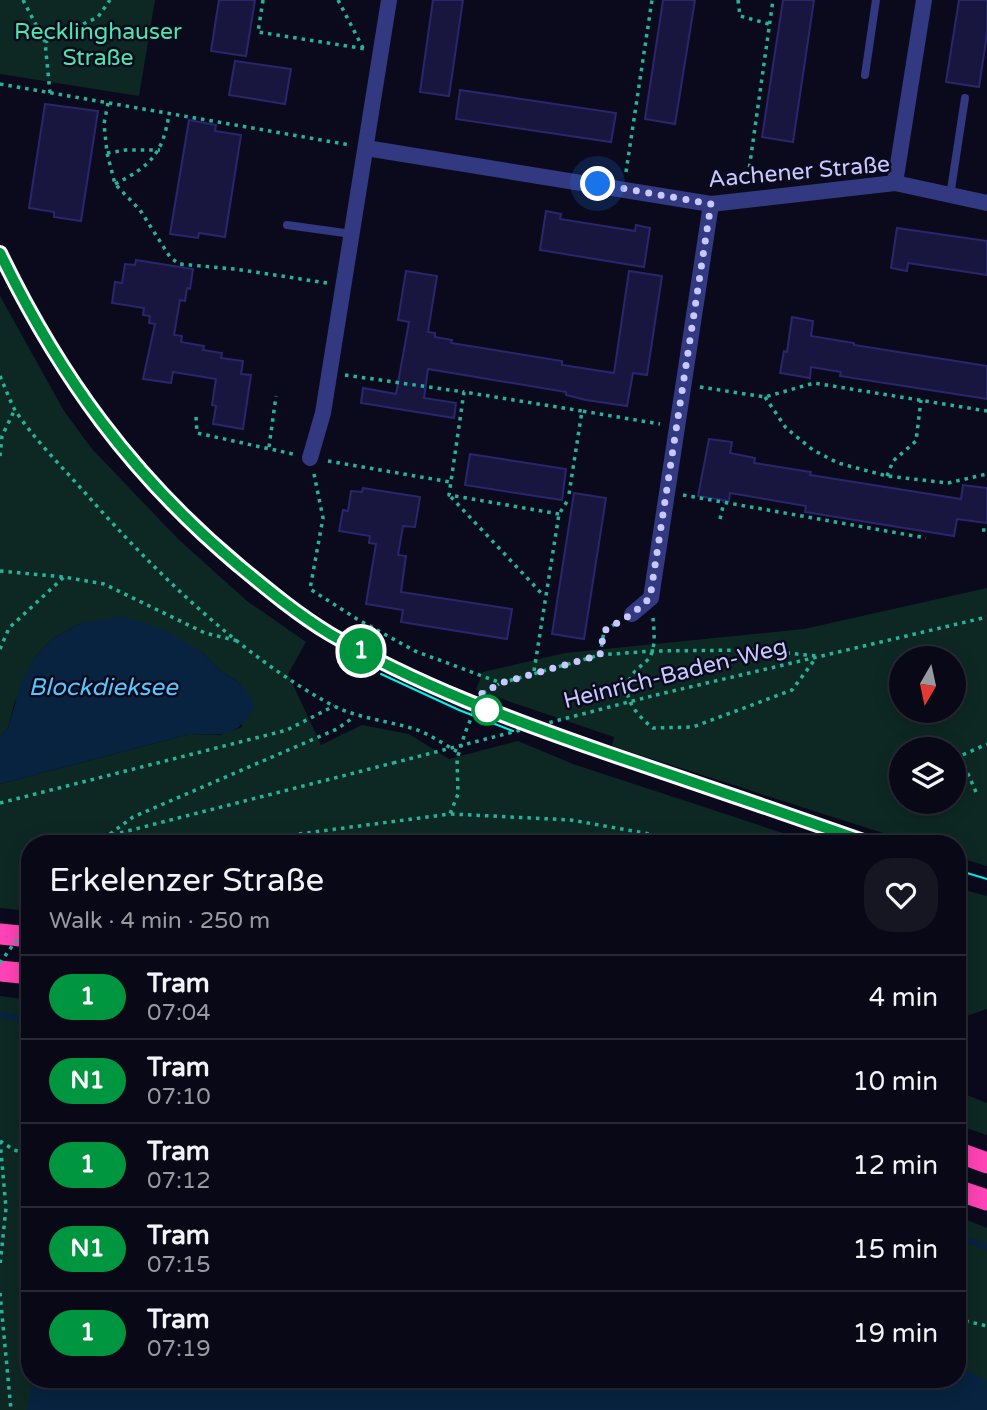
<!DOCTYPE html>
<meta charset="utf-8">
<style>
:root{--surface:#080816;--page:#161623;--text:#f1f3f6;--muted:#989aa1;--line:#292935}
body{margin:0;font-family:"Varela Round",sans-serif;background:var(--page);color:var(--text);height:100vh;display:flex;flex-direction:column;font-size:26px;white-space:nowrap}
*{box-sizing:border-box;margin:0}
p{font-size:23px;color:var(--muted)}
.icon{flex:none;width:38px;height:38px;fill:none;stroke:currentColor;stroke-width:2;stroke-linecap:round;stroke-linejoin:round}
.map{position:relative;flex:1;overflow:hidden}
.drawer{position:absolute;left:21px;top:835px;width:945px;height:553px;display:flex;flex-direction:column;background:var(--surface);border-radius:28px;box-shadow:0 4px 18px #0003,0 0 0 2px var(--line)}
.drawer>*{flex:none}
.badge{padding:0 14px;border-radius:23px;font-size:24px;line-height:46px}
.needle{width:46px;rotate:189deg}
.controls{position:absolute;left:889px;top:646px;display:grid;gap:14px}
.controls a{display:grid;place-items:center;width:77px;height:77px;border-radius:50%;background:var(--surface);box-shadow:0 4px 18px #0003,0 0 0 2px var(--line);font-size:35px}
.you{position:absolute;width:35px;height:35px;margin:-18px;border:5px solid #fff;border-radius:50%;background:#1a73e8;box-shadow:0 0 0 10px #1a73e833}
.map>.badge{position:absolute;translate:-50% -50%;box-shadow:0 0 0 4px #fff}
.round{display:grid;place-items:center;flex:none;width:74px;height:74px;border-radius:28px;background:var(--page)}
.overview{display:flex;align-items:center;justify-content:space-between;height:119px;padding:0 28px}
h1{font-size:33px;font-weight:600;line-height:52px}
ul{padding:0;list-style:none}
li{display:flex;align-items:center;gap:21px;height:84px;padding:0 28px;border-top:2px solid var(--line)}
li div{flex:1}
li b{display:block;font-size:26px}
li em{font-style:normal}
li .badge{min-width:77px;font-weight:700;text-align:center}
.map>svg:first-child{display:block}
.green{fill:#0d2823;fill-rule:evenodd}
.water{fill:#08233f}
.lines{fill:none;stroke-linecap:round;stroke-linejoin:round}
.stream{stroke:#08233f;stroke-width:6}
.building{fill:#18153f;stroke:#2a266d;stroke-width:2}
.path{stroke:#25b499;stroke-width:3.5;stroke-dasharray:3.5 5;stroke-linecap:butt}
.service{stroke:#323980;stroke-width:8}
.minor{stroke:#323980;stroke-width:16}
.motorway{stroke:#ff42b5;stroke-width:21}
.tram{stroke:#00f2ea;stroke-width:2}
.path-bridge{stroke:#25b499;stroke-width:3.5;stroke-dasharray:3.5 5;stroke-linecap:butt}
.line-casing{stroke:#fff;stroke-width:16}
.line{stroke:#009640;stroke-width:10}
.walk{stroke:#c7c8ff;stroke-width:7;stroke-dasharray:0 12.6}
.stop-dot{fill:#fff;stroke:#009640;stroke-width:3.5}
.labels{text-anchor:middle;stroke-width:5;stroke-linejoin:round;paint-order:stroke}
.park-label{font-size:23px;fill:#4ce5ab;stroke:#0b0a1d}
.street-label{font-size:23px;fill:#c7c8ff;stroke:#0b0a1d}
.water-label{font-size:24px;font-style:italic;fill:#55c7ff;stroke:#0b0a1d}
</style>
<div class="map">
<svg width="987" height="1410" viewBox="0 0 987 1410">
<rect width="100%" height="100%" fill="#0b0a1d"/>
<g class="green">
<path d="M0 0H155L139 96 0 74Z"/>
<path d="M0 296 64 411 92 449 178 539 247 601 306 642 288 674 321 745 362 725 409 734 449 759 518 741 573 764 813 843 30 844V911L0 908V784L190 734 220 735 242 727V685L221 671 202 652 81 623 52 639 35 657 14 704 8 728 0 737Z"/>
<path d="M987 588V866L957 857V844L914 843 612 746 614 737 476 690 483 672 565 653 804 629ZM901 658H954V710H901ZM901 749H954V802H901Z"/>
<path d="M957 888 987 896V1009L957 1019Z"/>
<path d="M0 996 30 1000V1379H957V1216L987 1228V1410H0Z"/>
<path d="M957 1091 987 1103V1135L957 1125Z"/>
</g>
<g class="water">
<path d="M123 616 165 630 202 652 221 671 242 685 256 706C235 738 227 735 190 734L0 784V737L8 728 21 683 35 657 52 639 81 623Z"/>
<path d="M957 1366 987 1381V1410H27L33 1379H957Z"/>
</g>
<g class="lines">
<g class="stream">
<path d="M0 1015 30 1020"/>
<path d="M957 1237 987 1247"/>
</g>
</g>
<g class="building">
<path d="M219 0H255L246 56 211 51Z"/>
<path d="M433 0H463L449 96 420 92Z"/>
<path d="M663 0H695L675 124 645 119Z"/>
<path d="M783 0H814L793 142 762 137Z"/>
<path d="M959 0H987V34L979 87 946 82Z"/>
<path d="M235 61 291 69 285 104 229 95Z"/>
<path d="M460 90 616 113 611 142 456 119Z"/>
<path d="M45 104 98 111 81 221 54 217V212L29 208Z"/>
<path d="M189 120 216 125 215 131 241 135 225 237 199 233 198 238 170 234Z"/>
<path d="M546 211 561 214 560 219 635 231 636 225 650 228 644 267 540 250Z"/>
<path d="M897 228 987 241V275L908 263 907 271 891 268Z"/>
<path d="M136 260 193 269 190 289 187 288 185 301 180 300 174 335 182 336 181 342 204 346 203 350 222 353 221 358 243 361 241 374 251 375 243 429 213 424 216 406 212 405 216 379 173 372 171 383 143 379 155 324 149 323 150 316 143 315 144 308 112 303 115 282 122 283 125 264 135 265Z"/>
<path d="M406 271 437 276 428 332 435 333V337L452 340 451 343 562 361V365L614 373 629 271 662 276 647 375 633 373 627 406 586 400 566 395V392L428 369 424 398 456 403 454 418 361 403 363 388 396 394 409 322 398 320Z"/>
<path d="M792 317 813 321 811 336 854 343V345L987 366V399L840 376 841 372 811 367 810 378 780 373 784 351 787 352Z"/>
<path d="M709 439 732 442 730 453 755 458 754 463 811 472 810 475 961 499 963 485 987 488V523L957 519 954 536 805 512 806 506 730 493 729 501 698 496Z"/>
<path d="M470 454 566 469 562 500 465 485Z"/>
<path d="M363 488 420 497 415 527 403 526 398 555 406 556 401 592 512 609 507 639 401 622 403 610 366 604 376 544 369 543 370 536 339 531 343 510 348 511 351 491 362 492Z"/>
<path d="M574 493 606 498 584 639 552 634Z"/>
</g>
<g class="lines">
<g class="path">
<path d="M23 0 45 42"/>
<path d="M263 0 258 32 366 49"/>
<path d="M338 0 363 48"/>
<path d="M738 0 740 16 769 24"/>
<path d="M0 84 350 145"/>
<path d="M50 93 45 42 98 17 110 0"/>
<path d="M108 103 104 124 107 153 115 184 140 210 170 257 179 264 235 269 327 283"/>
<path d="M107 153 126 150H160"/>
<path d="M626 172 652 0"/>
<path d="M115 184C151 166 163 153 169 114"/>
<path d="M747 184 773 0"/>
<path d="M345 375 464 392"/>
<path d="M0 376C5 387 9 399 15 410 32 437 65 470 87 495 156 573 239 654 330 704 356 718 384 720 411 728 427 732 443 744 458 752"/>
<path d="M700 387 765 397 814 383 987 411"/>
<path d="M765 397 786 428 813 450 838 463 887 476 948 483 987 474"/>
<path d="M196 417 197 433 293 454"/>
<path d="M269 447 276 396"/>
<path d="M0 456 2 436 15 409"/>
<path d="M328 461 450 482"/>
<path d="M314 474 323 518 310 589 357 619 415 651 501 683 600 655 652 651 756 650 817 656"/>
<path d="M887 476 893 461 916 441 921 400"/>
<path d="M569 494 582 411 660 424"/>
<path d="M683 495 926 538"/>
<path d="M451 497 544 596"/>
<path d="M559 514 449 495 464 392 582 411"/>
<path d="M720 519 724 502"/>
<path d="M982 530H987"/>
<path d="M0 571 64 577 104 584 205 633 238 641"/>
<path d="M653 618C654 630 656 646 650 657 645 664 635 669 631 677 619 697 639 717 653 728L693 727 792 690 816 658"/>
<path d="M0 649 9 628 64 577"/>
<path d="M600 655 604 631 618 622"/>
<path d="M534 671 559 514 568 500"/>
<path d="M656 695 987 617"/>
<path d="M976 792 960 756 987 744"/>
<path d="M0 803 287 730 334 706"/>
<path d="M451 814 571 820 706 844"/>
<path d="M110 834 133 817 337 729 354 717"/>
<path d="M110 837 123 844"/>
<path d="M88 844 108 836 393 763"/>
<path d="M223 844 450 814 458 794 457 759 465 733 481 694 499 684"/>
<path d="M0 1141 6 1208 0 1265"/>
<path d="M0 1141 14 1150 30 1154"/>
<path d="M0 1293 11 1410"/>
<path d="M957 1319 987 1326"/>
</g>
<g class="service">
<path d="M865 75 876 0"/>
<path d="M950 196 965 98"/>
<path d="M287 225 352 234"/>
</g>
<g class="minor">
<path d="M366 148 711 204 895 183 987 203"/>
<path d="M895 183 924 0"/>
<path d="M310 458 323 413 389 0"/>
<path d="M632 614 651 598 711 204"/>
</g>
<g class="motorway">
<path d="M0 934 30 937"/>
<path d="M0 971 30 974"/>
<path d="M957 1152 987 1163"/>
<path d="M957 1190 987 1200"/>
</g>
<g class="tram">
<path d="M0 253C63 381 132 477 242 568 270 591 299 615 330 634 424 689 526 725 628 760 709 788 791 816 872 844"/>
<path d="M381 674 459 710 513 731"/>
<path d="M957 870 987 879"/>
</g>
<g class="path-bridge">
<path d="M393 763 656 695"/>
<path d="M0 963 30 921"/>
</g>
</g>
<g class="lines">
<defs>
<path id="line" d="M0 253C60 377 132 476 238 565 267 589 297 614 330 634 417 685 512 720 607 753 695 783 784 813 872 844"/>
</defs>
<use href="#line" class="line-casing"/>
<use href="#line" class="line"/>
<path class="walk" d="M487 710 476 705 481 694 501 683 600 655 604 631 632 614 650 598 711 204 598 184"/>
</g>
<circle class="stop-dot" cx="487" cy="710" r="14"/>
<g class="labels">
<g class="park-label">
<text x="98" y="39">Recklinghauser<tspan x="98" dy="26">Straße</tspan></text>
</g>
<g class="street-label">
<text transform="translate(799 171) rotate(-5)" y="8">Aachener Straße</text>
<text transform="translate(675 673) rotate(-14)" y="8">Heinrich-Baden-Weg</text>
</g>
<g class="water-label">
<text x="103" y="695">Blockdieksee</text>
</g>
</g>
</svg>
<div class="controls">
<a><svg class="needle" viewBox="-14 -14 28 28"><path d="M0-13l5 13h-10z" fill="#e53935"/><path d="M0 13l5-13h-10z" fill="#989aa1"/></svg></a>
<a><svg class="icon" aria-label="layers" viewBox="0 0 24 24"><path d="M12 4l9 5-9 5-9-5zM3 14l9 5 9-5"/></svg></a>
</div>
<div class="you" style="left:598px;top:184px"></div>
<b class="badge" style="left:361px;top:651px;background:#009640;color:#fff">1</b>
<section class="drawer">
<div class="overview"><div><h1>Erkelenzer Straße</h1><p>Walk · 4 min · 250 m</p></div><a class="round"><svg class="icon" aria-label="heart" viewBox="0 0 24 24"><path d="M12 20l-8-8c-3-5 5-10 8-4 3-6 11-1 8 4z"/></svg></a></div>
<ul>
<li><span class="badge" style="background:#009640;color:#fff">1</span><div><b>Tram</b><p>07:04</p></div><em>4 min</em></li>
<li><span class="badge" style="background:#009640;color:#fff">N1</span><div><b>Tram</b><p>07:10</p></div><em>10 min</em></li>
<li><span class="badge" style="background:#009640;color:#fff">1</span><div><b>Tram</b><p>07:12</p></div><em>12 min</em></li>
<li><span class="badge" style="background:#009640;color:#fff">N1</span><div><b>Tram</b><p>07:15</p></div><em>15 min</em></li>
<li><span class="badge" style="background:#009640;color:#fff">1</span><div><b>Tram</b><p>07:19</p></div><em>19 min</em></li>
</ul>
</section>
</div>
